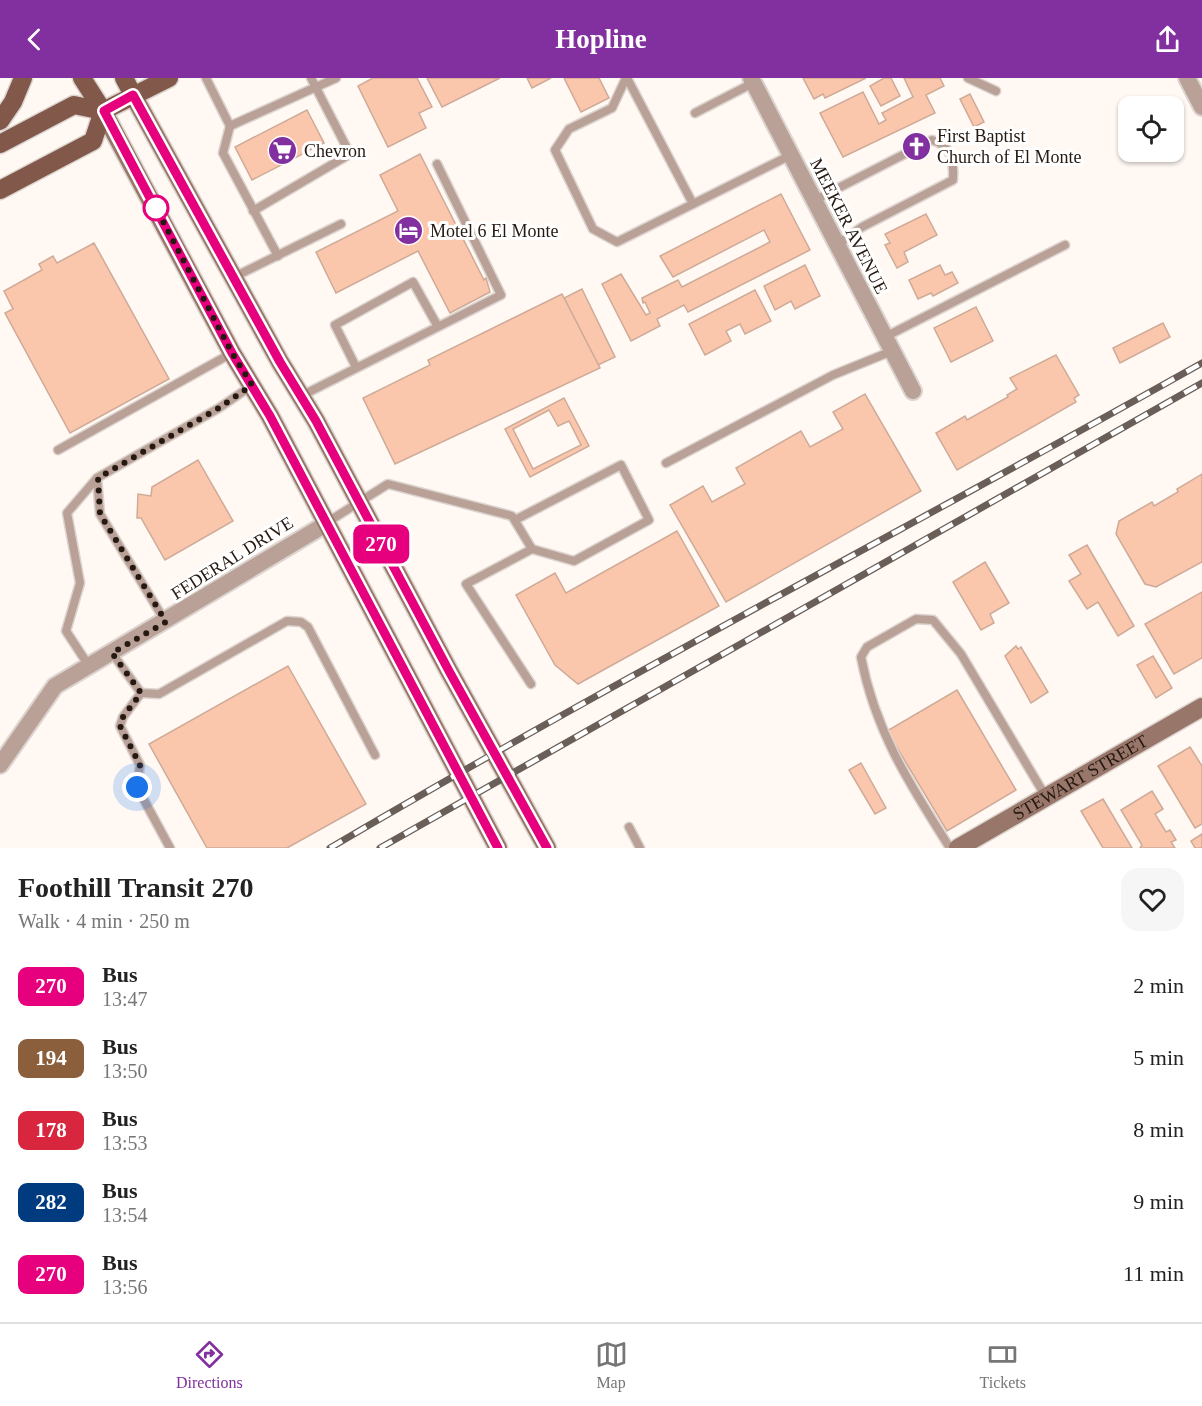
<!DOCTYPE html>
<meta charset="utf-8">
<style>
:root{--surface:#fff;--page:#f6f6f6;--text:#222;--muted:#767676;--line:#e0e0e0;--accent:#82309f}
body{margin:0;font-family:"Times New Roman",serif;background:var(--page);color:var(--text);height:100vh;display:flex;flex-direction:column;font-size:22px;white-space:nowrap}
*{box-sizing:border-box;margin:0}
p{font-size:20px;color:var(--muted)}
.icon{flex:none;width:33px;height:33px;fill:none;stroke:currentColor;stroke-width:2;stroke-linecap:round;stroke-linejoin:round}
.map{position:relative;height:770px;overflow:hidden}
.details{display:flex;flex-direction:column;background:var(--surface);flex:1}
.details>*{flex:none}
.badge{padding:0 12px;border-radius:9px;font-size:21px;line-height:39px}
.buttons{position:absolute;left:1118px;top:18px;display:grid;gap:12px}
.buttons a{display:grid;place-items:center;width:66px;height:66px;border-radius:12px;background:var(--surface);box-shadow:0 2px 4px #0004;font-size:30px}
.you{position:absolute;width:30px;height:30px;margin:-15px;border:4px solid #fff;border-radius:50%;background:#1a73e8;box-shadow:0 0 0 9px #1a73e833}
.map>.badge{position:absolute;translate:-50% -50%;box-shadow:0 0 0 3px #fff}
.round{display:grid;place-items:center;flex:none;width:63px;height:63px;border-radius:18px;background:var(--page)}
.head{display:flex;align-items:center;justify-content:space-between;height:102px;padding:0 18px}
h1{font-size:28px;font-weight:600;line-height:45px}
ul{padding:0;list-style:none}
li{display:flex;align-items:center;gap:18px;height:72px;padding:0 18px}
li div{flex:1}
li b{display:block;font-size:22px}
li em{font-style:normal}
li .badge{min-width:66px;font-weight:700;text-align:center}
header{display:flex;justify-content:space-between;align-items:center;height:78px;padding:0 18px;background:var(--accent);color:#fff;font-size:27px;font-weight:600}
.menu{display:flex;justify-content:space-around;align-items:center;height:84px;border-top:2px solid var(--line);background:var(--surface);font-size:16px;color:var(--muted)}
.menu a{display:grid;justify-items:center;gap:3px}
.menu .active{color:var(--accent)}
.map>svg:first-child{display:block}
.building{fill:#fbc7ac;stroke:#ceaa98;stroke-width:1.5;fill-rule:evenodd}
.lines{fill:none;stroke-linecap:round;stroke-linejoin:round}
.lane-casing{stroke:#dcd4cf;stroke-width:11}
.street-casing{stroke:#dcd4cf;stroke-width:20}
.secondary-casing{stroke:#dcd4cf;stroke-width:21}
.primary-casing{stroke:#dcd4cf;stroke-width:21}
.lane{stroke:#b9a198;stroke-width:8}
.street{stroke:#b9a198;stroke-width:16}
.secondary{stroke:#99766a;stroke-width:18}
.primary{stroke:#815849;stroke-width:18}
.rail-casing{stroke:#6a5f58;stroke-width:7}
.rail{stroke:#fff;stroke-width:4.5;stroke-dasharray:14;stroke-linecap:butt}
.line-casing{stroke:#fff;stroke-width:14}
.line{stroke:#e6007e;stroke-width:9}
.walk{stroke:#251911;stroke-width:6;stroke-dasharray:0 10.8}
.stop-dot{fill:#fff;stroke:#e6007e;stroke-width:3}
.labels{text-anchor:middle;stroke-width:6;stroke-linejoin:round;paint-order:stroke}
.poi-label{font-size:18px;fill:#251911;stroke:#fff;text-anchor:start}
.street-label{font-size:18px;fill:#251911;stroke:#fff}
</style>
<header><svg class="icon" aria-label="back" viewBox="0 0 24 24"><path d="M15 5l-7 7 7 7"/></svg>Hopline<svg class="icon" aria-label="share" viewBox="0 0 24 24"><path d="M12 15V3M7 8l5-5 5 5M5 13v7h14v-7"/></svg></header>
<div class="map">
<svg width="1202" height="770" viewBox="0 0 1202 770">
<rect width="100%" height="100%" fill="#fff8f3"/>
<g class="building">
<path d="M373 0H417L432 29 419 35 426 50 388 69 358 8Z"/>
<path d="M427 0H500L442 29Z"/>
<path d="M527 0H551L532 10Z"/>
<path d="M564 0H599L609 20 581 34Z"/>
<path d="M803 0H866L825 20 823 16 814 21Z"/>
<path d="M884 0H891L900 18 881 28 870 8Z"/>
<path d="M904 0H940L944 8 926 17 935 35 843 79 820 35 863 14 879 46 886 42 882 35 913 19Z"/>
<path d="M970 16 984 44 974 49 960 21Z"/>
<path d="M307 32 324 65 252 102 235 69Z"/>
<path d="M420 76 484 202 486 200 490 214 450 235 418 173 336 215 316 174 398 133 380 97Z"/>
<path d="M781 116 810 172 688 234 684 227 657 241 660 248 631 263 602 206 621 196 646 237 650 235 645 224 643 225 642 220 678 202 682 209 770 164 764 152 673 199 660 178Z"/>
<path d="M926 136 937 157 904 174 908 184 897 190 885 167 890 165 885 156Z"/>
<path d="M94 165 169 301 70 355 5 235 13 231 4 213 42 192 39 186 53 178 57 185Z"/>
<path d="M805 187 820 218 795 231 791 223 775 232 764 208Z"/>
<path d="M940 187 945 197 952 194 958 205 933 218 931 215 918 221 909 202Z"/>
<path d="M582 211 615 279 598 287 564 220Z"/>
<path d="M755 212 771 243 745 256 740 246 726 253 731 263 705 277 689 246Z"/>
<path d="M562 216 600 290 395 386 363 320 430 287 428 282Z"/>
<path d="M976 229 993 263 951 284 934 250Z"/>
<path d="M1163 245 1170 259 1120 285 1113 270Z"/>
<path d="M1056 277 1079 317 1074 320 1076 324 957 392 936 355 965 338 967 342 1008 319 1007 317 1017 311 1010 300Z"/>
<path d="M865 316 921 413 726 524 670 427 703 408 712 424 745 406 736 390 801 353 810 369 843 351 833 334Z"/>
<path d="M564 320 589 368 530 399 505 351ZM549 332 558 348 569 343 581 367 533 391 513 351Z"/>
<path d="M198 382 233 443 165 482 141 440H137L138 416 151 418 152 409Z"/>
<path d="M1202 396V484L1156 509 1145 506 1116 456 1119 443 1152 424 1154 428 1178 414 1177 411Z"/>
<path d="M677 453 719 528 578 606 555 587 516 517 555 495 566 515Z"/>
<path d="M1087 467 1134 548 1118 558 1098 524 1087 531 1069 503 1081 496 1069 477Z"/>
<path d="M985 484 1009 525 990 536 994 545 981 552 953 504Z"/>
<path d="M1202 514V580L1174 596 1145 546Z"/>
<path d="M1016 568 1018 571 1021 569 1048 614 1031 625 1005 578Z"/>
<path d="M1153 578 1172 610 1156 620 1137 587Z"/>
<path d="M288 588 366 726 287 770H207L149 666Z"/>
<path d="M957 612 1016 712 947 753 887 653Z"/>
<path d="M1190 669 1202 688V746L1195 750 1158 688Z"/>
<path d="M861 685 886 730 875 736 849 692Z"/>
<path d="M1152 713 1163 731 1155 736 1166 754 1170 752 1176 762 1171 764 1175 770H1140L1142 767 1121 732Z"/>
<path d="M1103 721 1132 770H1103L1081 733Z"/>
<path d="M1202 756V770H1195L1191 763Z"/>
</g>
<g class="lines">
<defs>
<g id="lane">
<path d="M206 0 230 48 223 75 278 178"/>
<path d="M626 0 612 30 569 51 555 72 593 151 617 164 791 77"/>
<path d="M627 0 693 126"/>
<path d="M968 0 996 13"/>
<path d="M695 35 753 5"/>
<path d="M230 48 336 0"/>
<path d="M815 122 932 62C952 68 954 83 953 102L862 149 837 167"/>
<path d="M253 133 350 76 311 0"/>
<path d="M234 199 341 146"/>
<path d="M885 259 1065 167"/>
<path d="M356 289 335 247 413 204 437 247"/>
<path d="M301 318 501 217 437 86"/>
<path d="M58 372 232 275"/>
<path d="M666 385 833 297 892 273"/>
<path d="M515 442 621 387 649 442 574 483 532 471"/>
<path d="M326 445 388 406 512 438 532 471 466 506 531 606"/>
<path d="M165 543 100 436 97 400 219 330 251 308"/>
<path d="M112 575 141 615 159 616 287 543 301 544 308 549 375 677"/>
<path d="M89 588 66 553 80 505 67 435 97 400"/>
<path d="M141 615 123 639 120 648 140 687 137 709 170 770"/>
<path d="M629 749 640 770"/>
<path d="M950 770C910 707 875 653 861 579L867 569 916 541 933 542 961 576 1046 719"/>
</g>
<g id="street">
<path d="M751 0 913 313"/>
<path d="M1187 0 1202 29"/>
<path d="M0 687 55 608 326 446"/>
</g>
<g id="secondary">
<path d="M133 17 280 284 316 343 449 593 547 770"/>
<path d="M103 33 232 275 270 338 498 770"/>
<path id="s1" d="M958 770 1202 629"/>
</g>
<g id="primary">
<path d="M82 0 103 33"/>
<path d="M124 0 133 17"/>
<path d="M0 43 13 24 23 0"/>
<path d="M0 66 74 27 103 33 169 0"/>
<path d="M0 112 93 63 103 33"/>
</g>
</defs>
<use href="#lane" class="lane-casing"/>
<use href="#street" class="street-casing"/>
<use href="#secondary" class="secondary-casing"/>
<use href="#primary" class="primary-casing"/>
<use href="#lane" class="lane"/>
<use href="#street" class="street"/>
<use href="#secondary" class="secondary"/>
<use href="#primary" class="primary"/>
<defs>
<g id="rail">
<path d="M330 770C617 601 912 448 1202 285"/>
<path d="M380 770 1202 305"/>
</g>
</defs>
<use href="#rail" class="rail-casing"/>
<use href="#rail" class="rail"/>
</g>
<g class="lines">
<defs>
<path id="line" d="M498 770 270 338 232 275 104 33 133 17 280 284 316 343 449 593 547 770"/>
</defs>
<use href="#line" class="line-casing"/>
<use href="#line" class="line"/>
<path class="walk" d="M137 709 140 687 120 648 123 639 141 615 112 575 166 544 100 436 98 400 219 330 252 307 232 275 156 130"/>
</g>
<defs>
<symbol id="church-disc" viewBox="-11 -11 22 22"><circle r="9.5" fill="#82309f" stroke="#fff"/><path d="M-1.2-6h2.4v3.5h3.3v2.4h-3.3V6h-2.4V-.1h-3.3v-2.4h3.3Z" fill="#fff"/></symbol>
<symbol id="supermarket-disc" viewBox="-11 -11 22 22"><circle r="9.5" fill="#82309f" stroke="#fff"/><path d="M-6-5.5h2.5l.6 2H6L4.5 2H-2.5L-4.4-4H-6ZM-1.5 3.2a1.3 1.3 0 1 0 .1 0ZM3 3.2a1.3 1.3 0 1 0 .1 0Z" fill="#fff"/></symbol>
<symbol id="hotel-disc" viewBox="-11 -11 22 22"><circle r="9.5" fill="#82309f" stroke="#fff"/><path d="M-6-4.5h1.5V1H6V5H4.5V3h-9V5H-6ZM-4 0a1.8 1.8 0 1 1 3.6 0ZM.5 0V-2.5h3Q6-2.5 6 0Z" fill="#fff"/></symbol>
</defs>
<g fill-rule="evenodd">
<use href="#church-disc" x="900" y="52" width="33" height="33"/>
<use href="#supermarket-disc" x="266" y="56" width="33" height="33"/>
<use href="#hotel-disc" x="392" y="136" width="33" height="33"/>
</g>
<circle class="stop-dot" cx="156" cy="130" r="12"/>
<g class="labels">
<g class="poi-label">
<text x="937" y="64">First Baptist<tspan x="937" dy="21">Church of El Monte</tspan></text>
<text x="304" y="79">Chevron</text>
<text x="430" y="159">Motel 6 El Monte</text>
</g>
<g class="street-label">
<text transform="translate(849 148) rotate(63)" y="6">MEEKER AVENUE</text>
<text transform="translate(232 480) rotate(-32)" y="6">FEDERAL DRIVE</text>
<text dy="6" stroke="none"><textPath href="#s1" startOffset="141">STEWART STREET</textPath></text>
</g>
</g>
</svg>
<div class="buttons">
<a><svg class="icon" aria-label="locate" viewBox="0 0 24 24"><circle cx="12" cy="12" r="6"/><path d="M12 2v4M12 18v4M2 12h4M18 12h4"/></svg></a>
</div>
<div class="you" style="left:137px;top:709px"></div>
<b class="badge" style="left:381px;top:466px;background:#e6007e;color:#fff">270</b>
</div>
<section class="details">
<div class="head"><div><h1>Foothill Transit 270</h1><p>Walk · 4 min · 250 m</p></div><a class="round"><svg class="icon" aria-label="heart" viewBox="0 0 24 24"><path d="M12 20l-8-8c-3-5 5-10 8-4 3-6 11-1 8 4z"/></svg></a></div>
<ul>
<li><span class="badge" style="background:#e6007e;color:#fff">270</span><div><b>Bus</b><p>13:47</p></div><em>2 min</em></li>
<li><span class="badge" style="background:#8b5e3c;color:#fff">194</span><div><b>Bus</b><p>13:50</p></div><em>5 min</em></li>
<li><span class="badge" style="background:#d7263d;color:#fff">178</span><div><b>Bus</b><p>13:53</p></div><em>8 min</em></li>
<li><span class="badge" style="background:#003b80;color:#fff">282</span><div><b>Bus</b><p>13:54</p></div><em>9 min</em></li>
<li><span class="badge" style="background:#e6007e;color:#fff">270</span><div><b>Bus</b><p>13:56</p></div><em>11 min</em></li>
</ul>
</section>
<nav class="menu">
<a class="active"><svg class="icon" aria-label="directions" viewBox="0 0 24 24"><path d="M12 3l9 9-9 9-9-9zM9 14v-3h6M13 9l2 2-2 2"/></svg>Directions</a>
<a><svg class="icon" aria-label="map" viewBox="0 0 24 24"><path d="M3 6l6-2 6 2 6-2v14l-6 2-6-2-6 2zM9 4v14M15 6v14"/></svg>Map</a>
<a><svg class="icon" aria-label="tickets" viewBox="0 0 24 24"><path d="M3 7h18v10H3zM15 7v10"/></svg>Tickets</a>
</nav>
